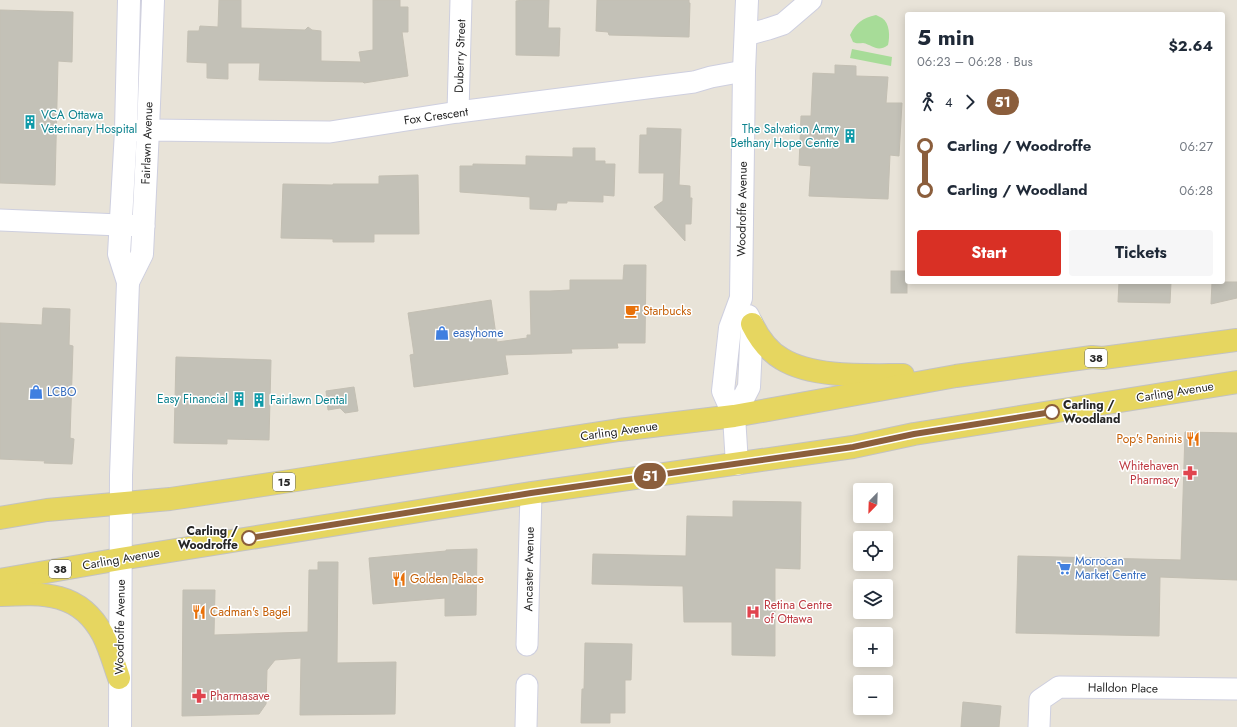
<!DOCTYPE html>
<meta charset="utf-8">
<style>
:root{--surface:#fff;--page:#f6f6f7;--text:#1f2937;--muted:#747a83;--accent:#d93025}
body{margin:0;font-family:Jost,sans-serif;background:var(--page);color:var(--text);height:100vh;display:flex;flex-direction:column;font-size:15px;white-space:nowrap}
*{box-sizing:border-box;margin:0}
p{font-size:13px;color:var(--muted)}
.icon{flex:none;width:22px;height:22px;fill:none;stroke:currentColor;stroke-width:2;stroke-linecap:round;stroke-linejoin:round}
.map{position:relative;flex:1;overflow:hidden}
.sheet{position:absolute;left:905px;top:12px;width:320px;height:272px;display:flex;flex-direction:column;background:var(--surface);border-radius:4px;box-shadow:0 2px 10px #0003}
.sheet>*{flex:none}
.badge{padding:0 8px;border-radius:13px;font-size:14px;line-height:26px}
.needle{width:26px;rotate:203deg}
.tools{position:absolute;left:853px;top:483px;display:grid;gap:8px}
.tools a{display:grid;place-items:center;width:40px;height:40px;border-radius:4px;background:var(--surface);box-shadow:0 2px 10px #0003;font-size:20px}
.map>.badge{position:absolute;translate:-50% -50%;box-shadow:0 0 0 2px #fff}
.legs{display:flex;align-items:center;gap:6px;height:44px;padding:0 12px;font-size:13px}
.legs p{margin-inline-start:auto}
.headline{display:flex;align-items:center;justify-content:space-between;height:68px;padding:0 12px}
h1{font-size:22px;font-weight:700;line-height:30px}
.primary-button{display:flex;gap:8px;margin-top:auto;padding:8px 12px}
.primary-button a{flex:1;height:46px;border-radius:4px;background:var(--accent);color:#fff;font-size:16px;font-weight:700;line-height:46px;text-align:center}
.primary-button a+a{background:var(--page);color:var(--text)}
ul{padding:0 12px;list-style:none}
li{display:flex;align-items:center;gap:14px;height:44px;font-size:15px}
li i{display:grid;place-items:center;width:6px;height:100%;margin:0 5px;background:currentColor}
li i::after{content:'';width:10px;height:10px;margin:-5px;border:3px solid;border-radius:50%;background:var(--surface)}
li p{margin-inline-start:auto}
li:first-child i{background:linear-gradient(#0000 50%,currentColor 0)}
li:last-child i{background:linear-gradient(currentColor 50%,#0000 0)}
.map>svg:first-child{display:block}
.green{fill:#a7dc98}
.building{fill:#c3c1b7;stroke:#c3bfb3}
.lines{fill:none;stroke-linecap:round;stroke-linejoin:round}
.street-casing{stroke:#cecfdf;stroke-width:23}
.secondary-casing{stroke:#cecfdf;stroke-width:24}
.primary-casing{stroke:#c2c2c2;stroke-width:24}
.street{stroke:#fff;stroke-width:21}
.secondary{stroke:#fff;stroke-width:22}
.primary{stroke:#e6d660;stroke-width:22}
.line-1-casing{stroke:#fff;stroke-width:9}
.line-1{stroke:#8b5e3c;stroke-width:6}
.stop-1-dot{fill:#fff;stroke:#8b5e3c;stroke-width:2}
.labels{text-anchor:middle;stroke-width:3;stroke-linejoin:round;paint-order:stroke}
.shield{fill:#fff;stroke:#676767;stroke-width:1}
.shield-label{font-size:11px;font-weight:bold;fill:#262626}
.street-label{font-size:12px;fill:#262626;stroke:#fff}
.culture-label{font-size:12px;fill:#0d838f;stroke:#fff;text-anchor:start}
.food-label{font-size:12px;fill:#c56008;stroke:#fff;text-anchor:start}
.shop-label{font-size:12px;fill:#366cbe;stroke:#fff;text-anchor:start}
.stop-label{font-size:12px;font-weight:bold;fill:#262626;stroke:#fff;text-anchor:start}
.health-label{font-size:12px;fill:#be3a42;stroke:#fff;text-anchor:start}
</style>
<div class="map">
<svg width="1237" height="727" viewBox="0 0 1237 727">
<rect width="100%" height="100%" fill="#e8e3d8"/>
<g class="green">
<path d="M876 15C878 16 880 17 882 18 890 23 890 37 888 45 877 53 873 45 863 43 859 43 857 44 853 42L850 35C856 23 862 18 876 15Z"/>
<path d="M852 49 892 57 891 66 850 58Z"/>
</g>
<g class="building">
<path d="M219 0H241V28L305 30 308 27 312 30 321 31V61L361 62 359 52 373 50V0H400V7H408V32H402L408 76 364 83 363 82 259 80 260 63H228V79L207 78V63L187 62 188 31H199L200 26 218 27Z"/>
<path d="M523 0H549L548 28H560L559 56 516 55V1Z"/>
<path d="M597 0H689V3H690L689 37 609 35 608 32 596 31Z"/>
<path d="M0 10 73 12 72 62 58 61 55 185 0 183Z"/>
<path d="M835 65 856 66V76L888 77 886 103H902L899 156 890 155 888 199 809 196 811 166 799 165 801 116H811L813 73 835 74Z"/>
<path d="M647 128 681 129 679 185 690 186V198H692L691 224H685V241L654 207 663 201 664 173H639L640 135H647Z"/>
<path d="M573 148H595V161H605V164H615L614 196 603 195V202L567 201V203H557L556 210 530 209V197L460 192V166H473V164L526 165V156L573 157Z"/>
<path d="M418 175 419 234H374V242H333V239L281 238 283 184 333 185V184H379V176Z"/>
<path d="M624 265H646L645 343H617L618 348 571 349 572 353 505 355 508 374 414 387 410 355 414 354 408 313 491 300 497 342 527 338V335H531L530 291H550L570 290V280H623Z"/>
<rect x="891" y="271" width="16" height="22"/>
<path d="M1119 282H1171L1170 303 1118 302Z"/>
<path d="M1212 282H1237V298L1211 304Z"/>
<path d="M43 308 70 309 69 345 73 346 70 438 74 439 72 464 44 463 45 461 0 459V323L42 325Z"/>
<path d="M176 357 271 360 269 440 227 439V444L174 443Z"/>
<path d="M354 387 358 411 345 413 340 408 328 410 326 391Z"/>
<path d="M1185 432 1237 433V580L1160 577 1159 636 1016 633 1018 556 1181 560Z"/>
<path d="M733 501 801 502 800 569 775 568V656L732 655V622H684L683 586 592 584 593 554 686 556 687 516 733 517Z"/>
<path d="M477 549 476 615 445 616V598L373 604 369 558 446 551V550Z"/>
<path d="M318 562H338L337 663 396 662 395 714 300 715 301 658 275 660 267 670 266 704 259 714 182 716 183 590H215L214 635 308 632 309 570H318Z"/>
<path d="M585 643 632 644 631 680H625V713H610V723H581L582 689H584Z"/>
<path d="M963 702 1001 706 999 727H961Z"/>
</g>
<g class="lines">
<defs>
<g id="street">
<path d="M746 35 768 29 783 24 811 0"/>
<path d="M458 112 461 0"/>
<path d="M131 131 148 130 330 132 458 112 694 82 711 77 744 71"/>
<path d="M0 220 144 226"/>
<path d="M527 645 531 493"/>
<path d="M526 727 527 685"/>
<path d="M1039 727 1040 700 1059 687 1237 689"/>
</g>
<g id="secondary">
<path d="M128 282 142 254 148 130 153 0"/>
<path d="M734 416 749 387 752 324 748 316"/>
<path d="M737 464 734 416 723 391 730 328 741 298 744 71 747 0"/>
<path d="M120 727 121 475 128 282 119 254 126 131 129 0"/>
</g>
<g id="primary">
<path d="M752 324C759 338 768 351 782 359 813 378 867 375 903 375"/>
<path d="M0 518 47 510 170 499 290 481 619 430 734 416 956 376 1092 357 1103 358 1237 340"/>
<path d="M0 580 120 559 531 493 853 447 914 434 977 424 1237 382"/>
<path d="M0 595C43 593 80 591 103 635 110 649 114 664 119 678"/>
</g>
</defs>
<use href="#street" class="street-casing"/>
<use href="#secondary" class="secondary-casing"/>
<use href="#primary" class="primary-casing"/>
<use href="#street" class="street"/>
<use href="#secondary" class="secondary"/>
<use href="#primary" class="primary"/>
</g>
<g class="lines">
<defs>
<path id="line-1" d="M249 538 531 493 853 447 914 434 1052 412"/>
</defs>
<use href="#line-1" class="line-1-casing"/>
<use href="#line-1" class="line-1"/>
</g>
<defs>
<symbol id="building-bare" viewBox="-9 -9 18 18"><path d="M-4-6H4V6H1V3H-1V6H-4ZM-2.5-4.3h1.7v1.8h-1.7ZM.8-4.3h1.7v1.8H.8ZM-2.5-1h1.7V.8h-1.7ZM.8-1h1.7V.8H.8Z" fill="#0f9aa8" stroke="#fff" stroke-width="2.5" paint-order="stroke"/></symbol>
<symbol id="cafe-bare" viewBox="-9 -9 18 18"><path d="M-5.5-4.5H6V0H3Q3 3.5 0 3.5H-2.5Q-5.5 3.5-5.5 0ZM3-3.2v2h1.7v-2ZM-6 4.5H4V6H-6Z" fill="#e8710a" stroke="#fff" stroke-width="2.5" paint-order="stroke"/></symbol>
<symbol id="shop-bare" viewBox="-9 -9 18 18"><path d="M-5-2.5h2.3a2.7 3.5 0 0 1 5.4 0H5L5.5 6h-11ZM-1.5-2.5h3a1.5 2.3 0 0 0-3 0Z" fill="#3f7fe0" stroke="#fff" stroke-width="2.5" paint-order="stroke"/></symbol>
<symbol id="restaurant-bare" viewBox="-9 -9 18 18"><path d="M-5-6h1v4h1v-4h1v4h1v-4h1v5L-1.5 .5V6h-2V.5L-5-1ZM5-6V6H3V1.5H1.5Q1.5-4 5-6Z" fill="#e8710a" stroke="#fff" stroke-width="2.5" paint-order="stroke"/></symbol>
<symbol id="pharmacy-bare" viewBox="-9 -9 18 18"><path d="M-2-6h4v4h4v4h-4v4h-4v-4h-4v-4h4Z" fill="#e0444e" stroke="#fff" stroke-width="2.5" paint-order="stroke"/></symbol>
<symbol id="supermarket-bare" viewBox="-9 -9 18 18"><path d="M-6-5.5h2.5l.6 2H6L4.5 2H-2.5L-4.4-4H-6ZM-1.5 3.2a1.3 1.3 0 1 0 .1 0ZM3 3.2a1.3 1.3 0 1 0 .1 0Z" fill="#3f7fe0" stroke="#fff" stroke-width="2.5" paint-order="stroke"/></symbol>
<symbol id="hospital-bare" viewBox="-9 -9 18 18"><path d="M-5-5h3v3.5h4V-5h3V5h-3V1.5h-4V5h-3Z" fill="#e0444e" stroke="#fff" stroke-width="2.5" paint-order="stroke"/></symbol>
</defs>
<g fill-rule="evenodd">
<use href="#building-bare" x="20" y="112" width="20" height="20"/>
<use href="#building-bare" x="840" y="126" width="20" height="20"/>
<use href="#cafe-bare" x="622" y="301" width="20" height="20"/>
<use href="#shop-bare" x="432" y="323" width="20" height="20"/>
<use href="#shop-bare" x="26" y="382" width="20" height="20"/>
<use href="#building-bare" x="229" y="389" width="20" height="20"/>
<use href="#building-bare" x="249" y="390" width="20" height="20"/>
<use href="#restaurant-bare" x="1183" y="429" width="20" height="20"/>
<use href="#pharmacy-bare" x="1180" y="463" width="20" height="20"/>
<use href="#supermarket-bare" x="1054" y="558" width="20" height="20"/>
<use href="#restaurant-bare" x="389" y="569" width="20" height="20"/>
<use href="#restaurant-bare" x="189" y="602" width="20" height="20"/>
<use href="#hospital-bare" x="743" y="602" width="20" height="20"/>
<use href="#pharmacy-bare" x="189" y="686" width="20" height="20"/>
</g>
<g class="stop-1-dot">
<circle cx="1052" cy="412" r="7"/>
<circle cx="249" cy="538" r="7"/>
</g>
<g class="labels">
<g class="shield">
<rect x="1085" y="349" width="22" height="18" rx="3"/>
<rect x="273" y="473" width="22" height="18" rx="3"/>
<rect x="49" y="560" width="22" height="18" rx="3"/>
</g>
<g class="shield-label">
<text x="1096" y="362">38</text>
<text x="284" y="486">15</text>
<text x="60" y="573">38</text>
</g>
<g class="street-label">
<text transform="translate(460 56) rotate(-88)" y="4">Duberry Street</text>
<text transform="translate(436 116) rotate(-8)" y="4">Fox Crescent</text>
<text transform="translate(147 143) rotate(-88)" y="4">Fairlawn Avenue</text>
<text transform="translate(742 209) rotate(-89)" y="4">Woodroffe Avenue</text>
<text transform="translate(1175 392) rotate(-9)" y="4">Carling Avenue</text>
<text transform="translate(619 431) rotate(-8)" y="4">Carling Avenue</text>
<text transform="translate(121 559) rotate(-10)" y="4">Carling Avenue</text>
<text transform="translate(529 569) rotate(-89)" y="4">Ancaster Avenue</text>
<text transform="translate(120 627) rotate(-89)" y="4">Woodroffe Avenue</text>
<text transform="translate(1123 688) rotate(1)" y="4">Halldon Place</text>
</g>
<g class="culture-label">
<text x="41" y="119">VCA Ottawa<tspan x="41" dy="14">Veterinary Hospital</tspan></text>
<text x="839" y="133" text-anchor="end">The Salvation Army<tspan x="839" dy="14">Bethany Hope Centre</tspan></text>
<text x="228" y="403" text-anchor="end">Easy Financial</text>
<text x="270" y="404">Fairlawn Dental</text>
</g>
<g class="food-label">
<text x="643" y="315">Starbucks</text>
<text x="1182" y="443" text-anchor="end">Pop's Paninis</text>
<text x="410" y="583">Golden Palace</text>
<text x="210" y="616">Cadman's Bagel</text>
</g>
<g class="shop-label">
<text x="453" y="337">easyhome</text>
<text x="47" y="396">LCBO</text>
<text x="1075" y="565">Morrocan<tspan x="1075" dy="14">Market Centre</tspan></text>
</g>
<g class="stop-label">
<text x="1063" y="409">Carling /<tspan x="1063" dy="14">Woodland</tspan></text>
<text x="238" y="535" text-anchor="end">Carling /<tspan x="238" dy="14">Woodroffe</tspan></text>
</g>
<g class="health-label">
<text x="1179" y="470" text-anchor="end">Whitehaven<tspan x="1179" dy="14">Pharmacy</tspan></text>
<text x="764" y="609">Retina Centre<tspan x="764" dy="14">of Ottawa</tspan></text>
<text x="210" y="700">Pharmasave</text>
</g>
</g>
</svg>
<div class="tools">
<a><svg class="needle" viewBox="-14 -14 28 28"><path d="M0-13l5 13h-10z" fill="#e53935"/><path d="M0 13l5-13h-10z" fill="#747a83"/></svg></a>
<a><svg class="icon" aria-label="locate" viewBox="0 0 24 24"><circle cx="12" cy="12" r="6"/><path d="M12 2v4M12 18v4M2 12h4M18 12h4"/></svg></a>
<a><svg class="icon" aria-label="layers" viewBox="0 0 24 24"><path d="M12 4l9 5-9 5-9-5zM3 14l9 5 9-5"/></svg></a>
<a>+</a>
<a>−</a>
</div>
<b class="badge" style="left:650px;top:476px;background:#8b5e3c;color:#fff">51</b>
<section class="sheet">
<div class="headline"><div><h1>5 min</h1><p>06:23 – 06:28 · Bus</p></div><b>$2.64</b></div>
<div class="legs"><svg class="icon" aria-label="walk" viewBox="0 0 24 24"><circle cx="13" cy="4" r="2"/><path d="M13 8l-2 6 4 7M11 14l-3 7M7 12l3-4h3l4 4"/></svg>4<svg class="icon" aria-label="forward" viewBox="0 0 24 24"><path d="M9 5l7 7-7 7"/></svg><b class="badge" style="background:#8b5e3c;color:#fff">51</b></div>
<ul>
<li><i style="color:#8b5e3c"></i><b>Carling / Woodroffe</b><p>06:27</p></li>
<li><i style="color:#8b5e3c"></i><b>Carling / Woodland</b><p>06:28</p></li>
</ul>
<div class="primary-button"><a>Start</a><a>Tickets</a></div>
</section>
</div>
